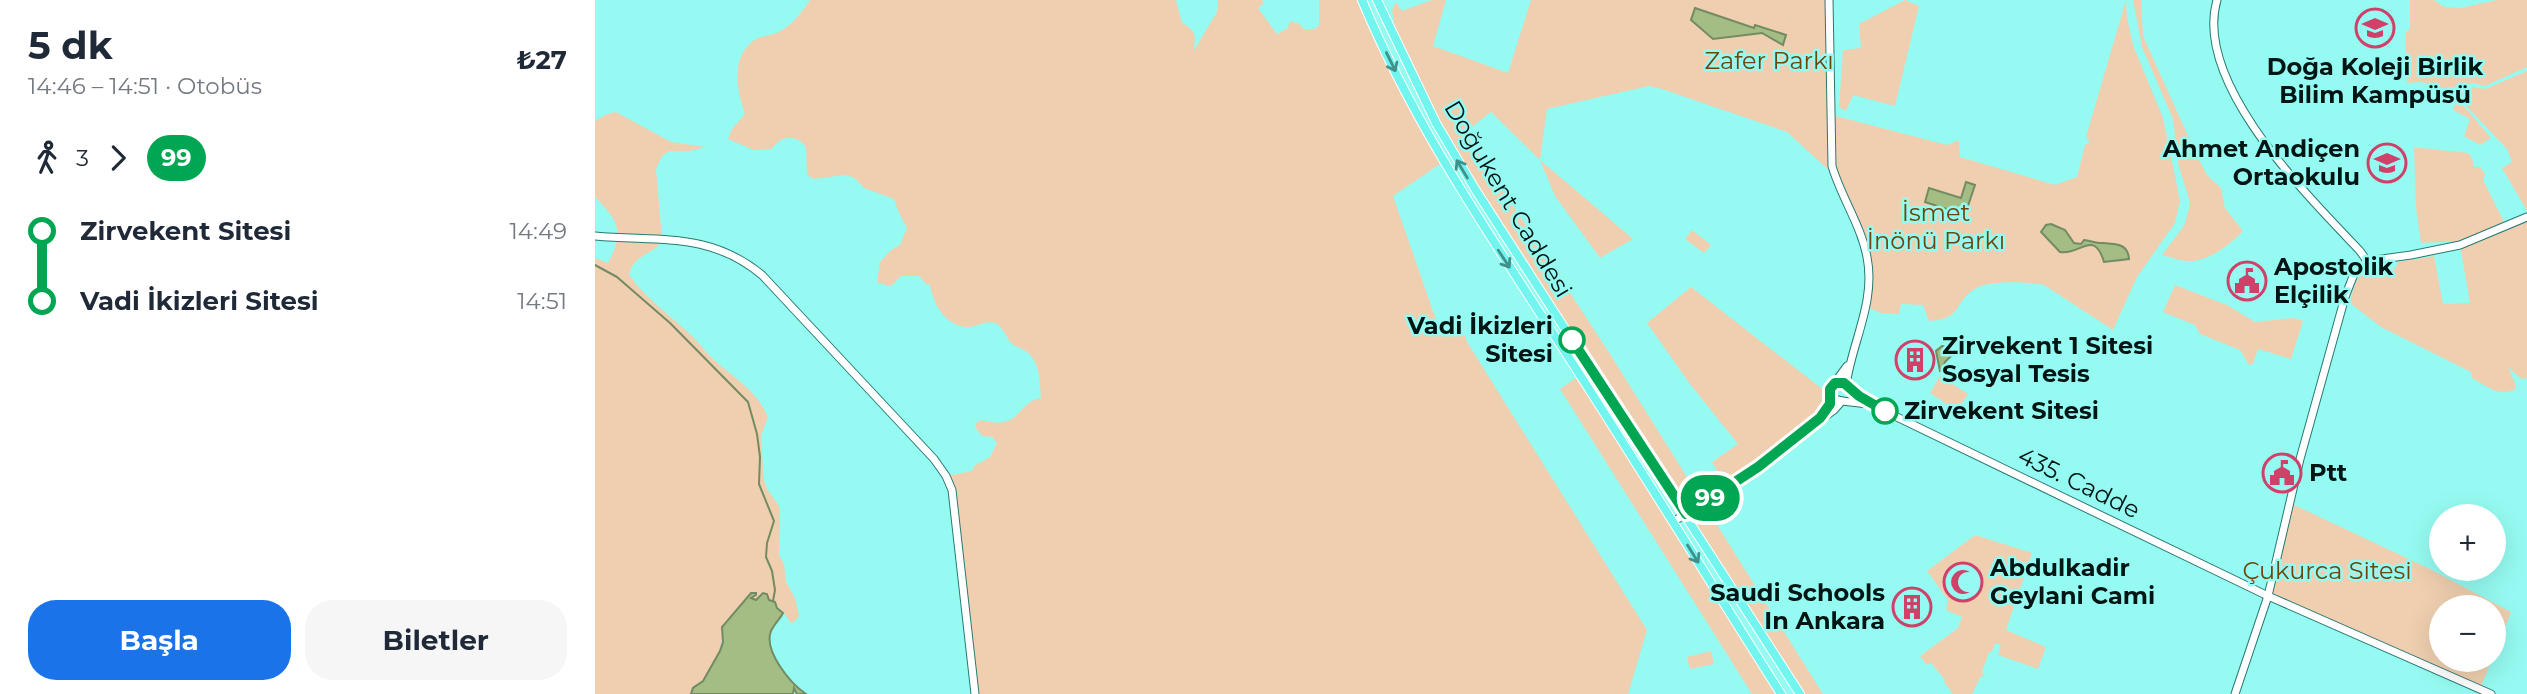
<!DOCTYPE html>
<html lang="tr">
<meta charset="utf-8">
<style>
:root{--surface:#fff;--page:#f6f6f7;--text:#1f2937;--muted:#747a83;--accent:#1a73e8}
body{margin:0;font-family:Montserrat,sans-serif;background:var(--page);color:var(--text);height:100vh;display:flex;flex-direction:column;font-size:26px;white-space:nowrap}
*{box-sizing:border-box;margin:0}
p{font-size:23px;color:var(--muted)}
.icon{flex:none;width:38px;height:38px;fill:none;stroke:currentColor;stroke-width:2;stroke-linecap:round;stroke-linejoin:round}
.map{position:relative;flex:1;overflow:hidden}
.sheet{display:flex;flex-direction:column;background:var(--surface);width:595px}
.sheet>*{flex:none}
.badge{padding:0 14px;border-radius:23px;font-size:24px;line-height:46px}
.tools{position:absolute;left:1834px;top:504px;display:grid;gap:14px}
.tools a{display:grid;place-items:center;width:77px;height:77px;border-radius:50%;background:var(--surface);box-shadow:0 7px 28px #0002;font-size:35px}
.map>.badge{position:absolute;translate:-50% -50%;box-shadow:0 0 0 4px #fff}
.legs{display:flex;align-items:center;gap:10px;height:77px;padding:0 28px;font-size:23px}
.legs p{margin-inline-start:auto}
.overview{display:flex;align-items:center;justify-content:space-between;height:119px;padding:0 28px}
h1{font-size:38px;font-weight:700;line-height:52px}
.action{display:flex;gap:14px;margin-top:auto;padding:14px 28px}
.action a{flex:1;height:80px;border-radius:28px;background:var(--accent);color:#fff;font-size:28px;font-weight:700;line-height:80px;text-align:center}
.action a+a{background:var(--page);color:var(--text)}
ul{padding:0 28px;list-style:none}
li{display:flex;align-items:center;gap:24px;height:70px;font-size:26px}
li i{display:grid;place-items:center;width:10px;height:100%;margin:0 9px;background:currentColor}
li i::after{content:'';width:18px;height:18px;margin:-9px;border:5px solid;border-radius:50%;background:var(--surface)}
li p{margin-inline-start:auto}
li:first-child i{background:linear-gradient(#0000 50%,currentColor 0)}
li:last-child i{background:linear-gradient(currentColor 50%,#0000 0)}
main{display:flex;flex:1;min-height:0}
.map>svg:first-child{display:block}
.green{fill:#efcfaf}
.water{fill:#a4bd85;stroke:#738b63;stroke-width:2}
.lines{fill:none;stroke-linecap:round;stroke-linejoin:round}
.stream{stroke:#738b63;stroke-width:2}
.secondary-casing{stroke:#287973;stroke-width:9}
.primary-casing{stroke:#fff;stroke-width:10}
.secondary{stroke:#fff;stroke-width:7}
.primary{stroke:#71f5ee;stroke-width:8}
.oneway{stroke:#3f918c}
.line-1-casing{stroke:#fff;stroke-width:16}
.line-1{stroke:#00a651;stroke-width:10}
.stop-1-dot{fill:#fff;stroke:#00a651;stroke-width:3.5}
.labels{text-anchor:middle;stroke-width:5;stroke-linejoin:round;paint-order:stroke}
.park-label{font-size:24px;fill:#6e440a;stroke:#95fbf2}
.poi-label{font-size:24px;font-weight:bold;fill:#011614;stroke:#95fbf2;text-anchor:start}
.street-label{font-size:24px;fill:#011614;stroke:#95fbf2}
.stop-label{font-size:24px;font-weight:bold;fill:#011614;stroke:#95fbf2;text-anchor:end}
</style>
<main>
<section class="sheet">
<div class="overview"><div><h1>5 dk</h1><p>14:46 – 14:51 · Otobüs</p></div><b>₺27</b></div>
<div class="legs"><svg class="icon" aria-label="walk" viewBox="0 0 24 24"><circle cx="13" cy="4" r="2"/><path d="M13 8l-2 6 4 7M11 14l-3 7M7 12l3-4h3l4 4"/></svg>3<svg class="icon" aria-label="forward" viewBox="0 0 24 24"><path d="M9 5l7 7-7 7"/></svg><b class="badge" style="background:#00a651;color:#fff">99</b></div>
<ul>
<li><i style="color:#00a651"></i><b>Zirvekent Sitesi</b><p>14:49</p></li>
<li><i style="color:#00a651"></i><b>Vadi İkizleri Sitesi</b><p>14:51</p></li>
</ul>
<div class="action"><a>Başla</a><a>Biletler</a></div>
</section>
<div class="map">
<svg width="1932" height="694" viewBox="0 0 1932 694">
<rect width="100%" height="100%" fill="#95fbf2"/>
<g class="green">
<path d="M215 0H581L587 23C602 31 601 37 598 52L622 12 623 0H667L669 3 663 8 682 34 693 28 695 21 703 23 709 29H720L724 25V0H767L848 162 798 196 847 337 860 333 870 336 872 342 1052 630 1033 694H380L362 541 351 476 377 471 379 466 395 457 402 443 397 437 387 436 380 427 381 423 386 420C427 431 421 402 446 398 445 382 445 362 432 352 427 348 421 347 417 344 411 338 408 326 400 323 390 320 382 327 373 327 351 327 338 304 335 285L331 284 324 276H306L296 286 282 283 285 262 296 250 305 245 312 228 304 213 299 199 269 188 260 178 250 175 218 179 212 174 211 147C201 134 186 135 177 149L159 150 133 139 137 129 150 114C142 91 135 59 158 41 166 35 176 36 184 32 197 25 207 12 215 0Z"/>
<path d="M837 0H851L838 46 913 73 936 0H1234L1237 115 1352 145 1364 140 1365 157 1460 185 1482 177 1490 145 1495 142 1491 137 1531 0 1532 18 1538 45 1568 118 1585 201 1580 223 1542 277 1518 330 1449 285C1434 282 1395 280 1382 288 1357 301 1370 319 1334 321L1328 305 1306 304 1304 314 1286 313 1274 308 1272 257 1239 175 1192 132 1067 89 1054 86 952 109 945 160 1038 239 1005 258 960 196 945 160 896 112 870 132 1013 351 1228 694H1205L853 144 800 29 797 10 801 2 807 11Z"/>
<path d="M1310 0 1324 6 1300 106 1258 95 1251 111 1244 107 1248 50 1266 48 1264 24Z"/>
<path d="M1538 0H1546L1548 36 1602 156 1612 175 1626 188 1630 208 1648 231C1636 244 1613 262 1594 261 1585 261 1576 257 1567 255L1589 226 1594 209V199L1583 164 1578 119 1547 47Z"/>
<path d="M1815 0H1839L1849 7 1865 8 1902 0H1932V67L1890 86 1878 83 1851 89 1827 82 1812 83 1810 33 1815 29Z"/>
<path d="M1932 71V211L1907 168 1917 162 1912 149 1858 92 1879 87 1890 89Z"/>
<path d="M1862 98 1896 138 1885 145 1869 136 1875 119 1858 110Z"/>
<path d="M21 112 76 142 111 147 94 151H74L67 156 61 169 67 240C58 256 39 253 34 275 52 300 78 317 100 339 105 344 109 350 114 355 136 377 160 387 173 417L166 436 169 480 172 489 185 507 184 555 189 564 191 582 200 598 204 616 198 623 195 622C191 613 184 610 180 602L166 595 161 600 153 595 144 608 129 624 125 651 108 681 96 694H0V258L13 263C30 231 24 222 0 197V121L12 114Z"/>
<path d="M1819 147 1873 153 1877 158 1879 167H1885L1890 174 1888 180 1909 222 1867 241 1826 243 1821 208Z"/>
<path d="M1932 217V378L1926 379 1913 367 1920 383V389C1905 398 1891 386 1877 378L1876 372 1786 327 1755 303C1758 289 1762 271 1777 266L1780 271 1800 269 1803 262 1839 256 1848 304 1875 303 1865 245Z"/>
<path d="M1097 230 1116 245 1109 253 1090 239Z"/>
<path d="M1580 285 1632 305 1660 322 1699 318 1708 321 1696 359 1663 349 1658 364 1654 365 1645 350 1605 334 1600 325 1568 312Z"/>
<path d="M1096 287 1235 395V403L1230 413 1132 487 1117 462 1143 444 1095 384 1052 323Z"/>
<path d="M985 375 1186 694H1157L965 389Z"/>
<path d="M1345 376 1373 394 1362 411 1335 393Z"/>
<path d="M1695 503 1835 569 1916 612 1899 656V607H1846V660H1897L1885 689 1673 596Z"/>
<path d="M1380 535 1437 553 1411 630 1451 647 1443 669 1403 655 1406 645 1400 643 1397 652H1394L1387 672 1390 677 1386 676 1377 694H1358L1349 682 1350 680 1336 663 1332 665 1325 656 1363 628 1367 617 1351 610 1353 600 1332 571Z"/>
<path d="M1116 651 1119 664 1095 669 1092 657Z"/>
</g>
<g class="water">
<path d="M1100 8 1159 28 1160 25 1191 35 1188 45 1167 33 1118 39 1096 20Z"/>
<path d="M1371 182 1380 185 1370 215 1330 202 1334 188 1366 198Z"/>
<path d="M1456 224 1470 230 1479 243 1486 244 1489 240C1496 241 1501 243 1507 243 1520 244 1533 243 1534 259L1509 262C1499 228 1485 256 1465 252L1446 232 1451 225Z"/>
<path d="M1347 346 1355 347 1358 354 1350 362 1348 370 1345 371 1341 351Z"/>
<path d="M156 593H161V595L156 598 161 600 168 593 172 594 174 600 180 602 182 608 188 613C185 619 179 624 176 631 168 651 196 684 211 694H202L199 688 198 694H96L98 688 108 681 125 651 128 642 127 627Z"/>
</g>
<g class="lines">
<path class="stream" d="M0 265 22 277 75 323 153 402 162 434 165 457 164 484 179 521 172 543 171 557 177 571 180 590 178 601"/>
<defs>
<g id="secondary">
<path d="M1234 0 1237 166C1246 197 1266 225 1272 257 1281 302 1257 342 1251 385"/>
<path d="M1622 0C1598 83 1712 195 1765 251L1772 261"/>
<path d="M0 236C64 242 114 231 167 275L339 459 351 476 357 490 380 694"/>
<path d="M1772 261 1816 255 1865 245 1932 217"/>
<path d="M1240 383H1249L1277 405 1673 596 1896 694"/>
<path d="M1247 401 1237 398 1235 389 1252 366"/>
<path d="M1078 522 1163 467 1239 410 1247 401 1273 404"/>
<path d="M1640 694 1673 596 1705 459 1750 297 1759 274 1772 261"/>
</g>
<g id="primary">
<path d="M767 0C823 135 907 253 985 375 1053 481 1119 588 1186 694"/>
<path d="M782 0 841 123 880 189 1205 694"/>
</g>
</defs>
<use href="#secondary" class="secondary-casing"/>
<use href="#primary" class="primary-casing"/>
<use href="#secondary" class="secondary"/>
<use href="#primary" class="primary"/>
</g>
<defs><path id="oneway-shaft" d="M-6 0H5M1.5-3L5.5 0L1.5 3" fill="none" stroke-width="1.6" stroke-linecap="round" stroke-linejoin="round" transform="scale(1.75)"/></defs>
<g class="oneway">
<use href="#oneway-shaft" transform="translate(796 62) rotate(64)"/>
<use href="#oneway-shaft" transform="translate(867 169) rotate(-121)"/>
<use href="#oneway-shaft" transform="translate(909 259) rotate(57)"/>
<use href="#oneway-shaft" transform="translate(1098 554) rotate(58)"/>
</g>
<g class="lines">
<defs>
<path id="line-1" d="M977 340 1091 514 1163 467 1225 418 1235 404V389L1240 383H1249L1264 396 1290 411"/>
</defs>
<use href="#line-1" class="line-1-casing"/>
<use href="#line-1" class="line-1"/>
</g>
<defs>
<symbol id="school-ring" viewBox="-11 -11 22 22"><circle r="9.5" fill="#95fbf2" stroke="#d04169" stroke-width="1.5"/><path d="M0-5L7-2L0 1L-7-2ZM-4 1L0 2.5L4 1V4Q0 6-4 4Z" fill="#d04169"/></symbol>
<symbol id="civic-ring" viewBox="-11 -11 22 22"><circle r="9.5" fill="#95fbf2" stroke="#d04169" stroke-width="1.5"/><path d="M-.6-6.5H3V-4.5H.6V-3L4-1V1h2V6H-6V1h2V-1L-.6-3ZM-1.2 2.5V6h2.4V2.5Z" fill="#d04169"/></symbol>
<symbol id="building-ring" viewBox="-11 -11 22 22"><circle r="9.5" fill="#95fbf2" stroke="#d04169" stroke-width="1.5"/><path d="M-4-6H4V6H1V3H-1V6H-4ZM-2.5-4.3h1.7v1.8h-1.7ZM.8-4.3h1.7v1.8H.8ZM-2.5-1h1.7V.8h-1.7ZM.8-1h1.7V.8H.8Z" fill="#d04169"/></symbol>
<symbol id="mosque-ring" viewBox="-11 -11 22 22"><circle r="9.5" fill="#95fbf2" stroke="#d04169" stroke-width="1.5"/><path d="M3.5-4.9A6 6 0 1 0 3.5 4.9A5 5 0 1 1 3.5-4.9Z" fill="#d04169"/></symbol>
</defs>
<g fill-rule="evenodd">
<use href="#school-ring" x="1758" y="6" width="44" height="44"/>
<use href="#school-ring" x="1770" y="141" width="44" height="44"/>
<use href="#civic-ring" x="1630" y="259" width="44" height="44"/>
<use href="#building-ring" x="1298" y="338" width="44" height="44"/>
<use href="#civic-ring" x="1665" y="451" width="44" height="44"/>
<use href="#mosque-ring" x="1346" y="560" width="44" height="44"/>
<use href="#building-ring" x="1295" y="585" width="44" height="44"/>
</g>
<g class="stop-1-dot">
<circle cx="977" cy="340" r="12"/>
<circle cx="1290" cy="411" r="12"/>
</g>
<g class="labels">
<g class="park-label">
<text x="1174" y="69">Zafer Parkı</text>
<text x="1341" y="221">İsmet<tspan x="1341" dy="28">İnönü Parkı</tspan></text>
<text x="1732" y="579">Çukurca Sitesi</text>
</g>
<g class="poi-label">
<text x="1780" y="75" text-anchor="middle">Doğa Koleji Birlik<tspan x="1780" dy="28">Bilim Kampüsü</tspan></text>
<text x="1765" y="157" text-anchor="end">Ahmet Andiçen<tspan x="1765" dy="28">Ortaokulu</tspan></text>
<text x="1679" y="275">Apostolik<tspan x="1679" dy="28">Elçilik</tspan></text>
<text x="1347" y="354">Zirvekent 1 Sitesi<tspan x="1347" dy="28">Sosyal Tesis</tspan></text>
<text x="1714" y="481">Ptt</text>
<text x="1395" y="576">Abdulkadir<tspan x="1395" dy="28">Geylani Cami</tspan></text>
<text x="1290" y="601" text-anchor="end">Saudi Schools<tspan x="1290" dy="28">In Ankara</tspan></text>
</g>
<g class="street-label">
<text transform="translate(913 199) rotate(59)" y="8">Doğukent Caddesi</text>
<text transform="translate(1484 483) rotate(26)" y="8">435. Cadde</text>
</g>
<g class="stop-label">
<text x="958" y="334">Vadi İkizleri<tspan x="958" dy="28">Sitesi</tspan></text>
<text x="1309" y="419" text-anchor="start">Zirvekent Sitesi</text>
</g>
</g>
</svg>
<div class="tools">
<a>+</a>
<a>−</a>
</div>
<b class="badge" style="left:1115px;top:498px;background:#00a651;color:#fff">99</b>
</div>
</main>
